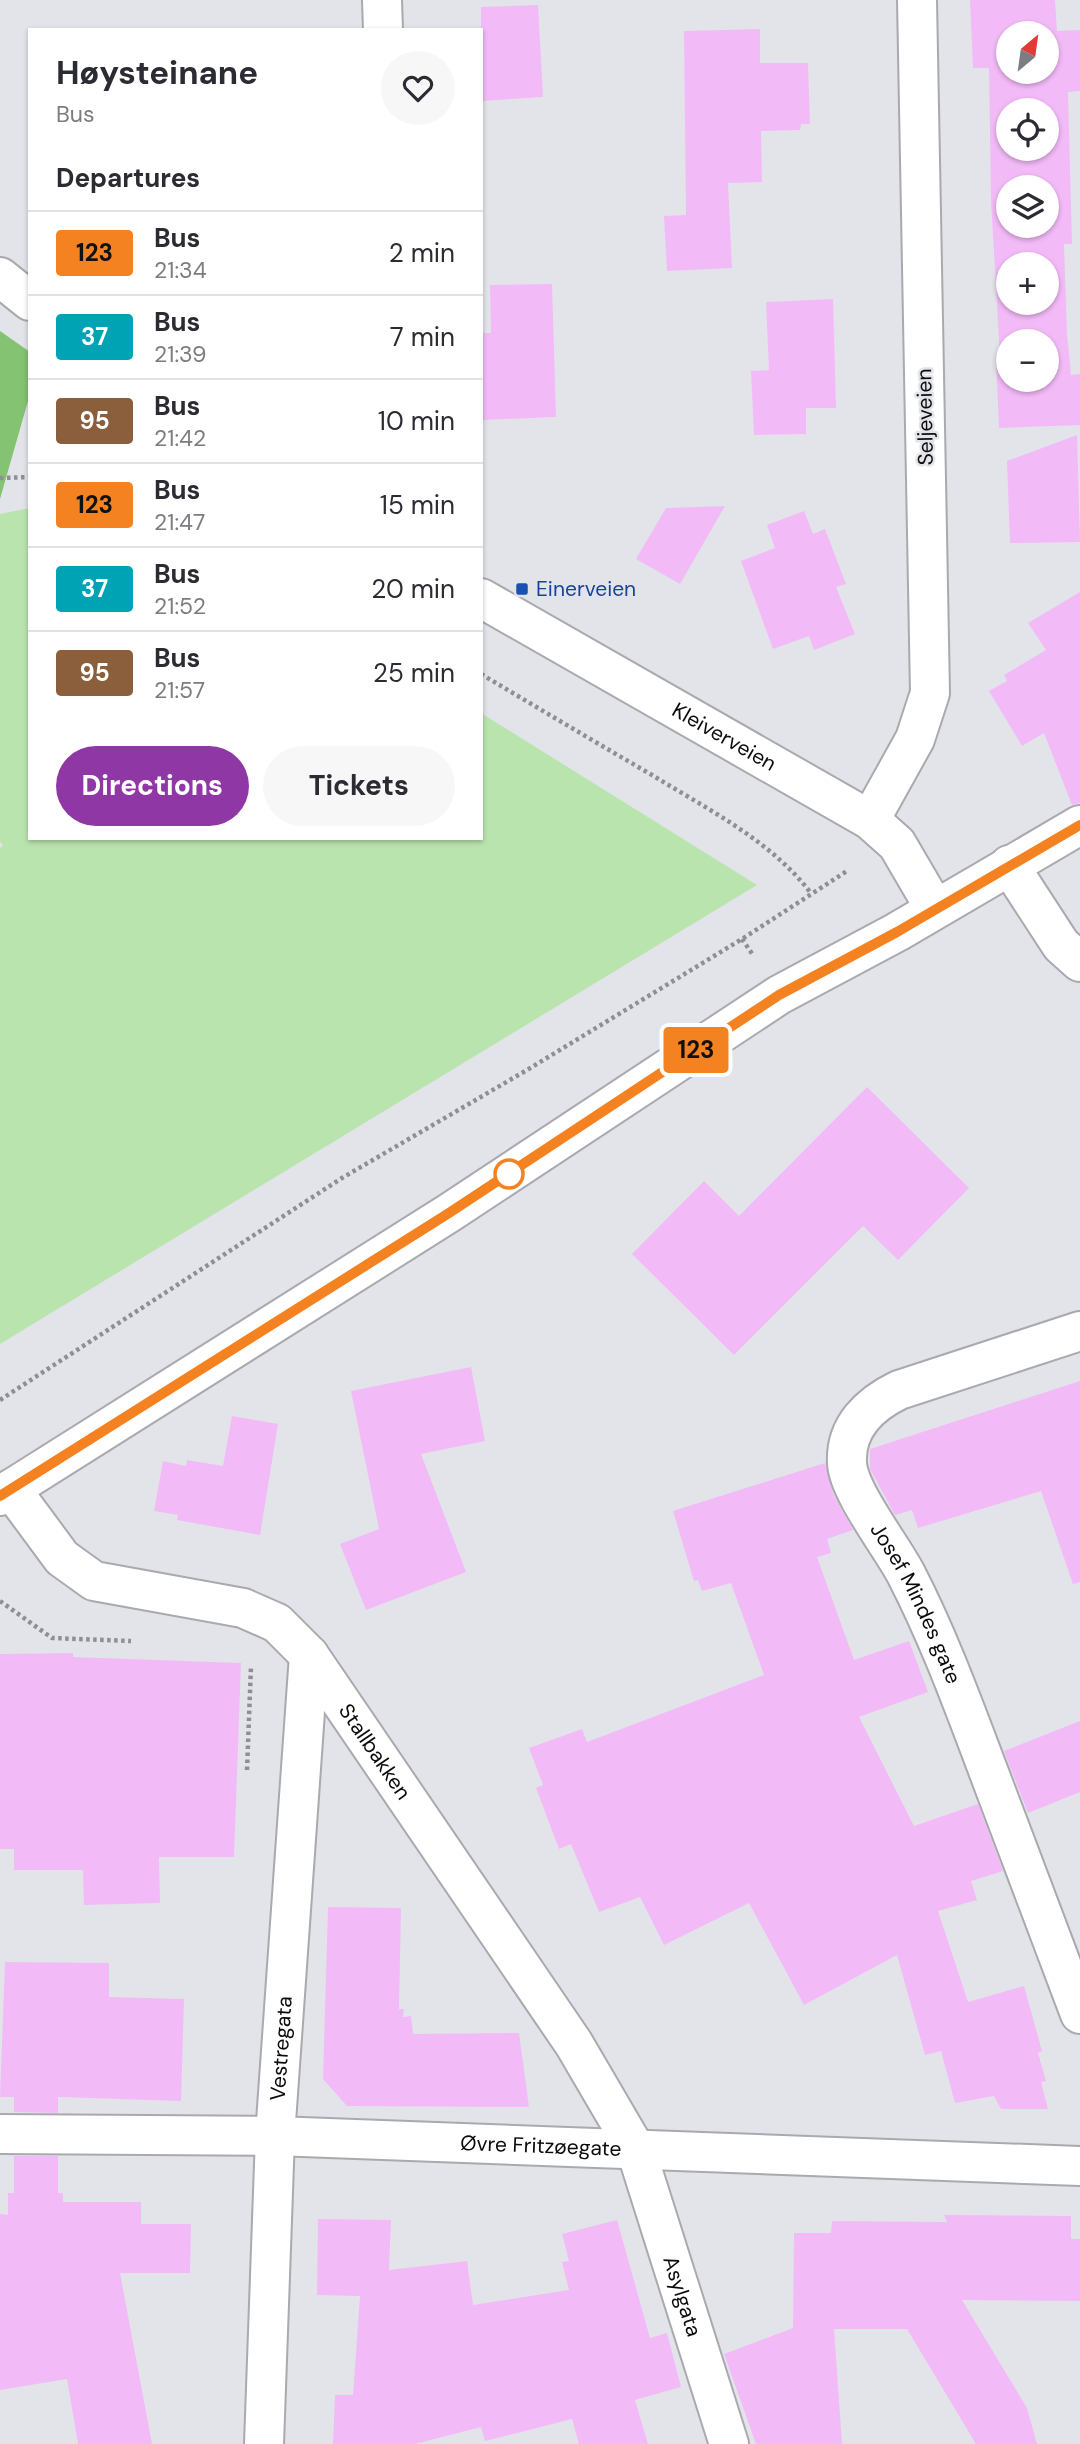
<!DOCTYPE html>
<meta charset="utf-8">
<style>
:root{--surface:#fff;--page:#f7f7f7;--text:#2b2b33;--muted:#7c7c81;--line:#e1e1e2;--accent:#8f38a5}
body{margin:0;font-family:"DM Sans",sans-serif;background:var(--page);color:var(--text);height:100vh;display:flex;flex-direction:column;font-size:26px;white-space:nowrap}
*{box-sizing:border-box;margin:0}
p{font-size:23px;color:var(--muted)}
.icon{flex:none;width:38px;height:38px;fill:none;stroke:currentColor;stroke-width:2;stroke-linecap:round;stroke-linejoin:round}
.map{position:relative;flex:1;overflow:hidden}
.sheet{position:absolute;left:28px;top:28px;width:455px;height:812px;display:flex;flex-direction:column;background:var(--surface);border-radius:0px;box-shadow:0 2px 5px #0004}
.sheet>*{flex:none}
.badge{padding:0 14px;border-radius:5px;font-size:24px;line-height:46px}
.needle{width:46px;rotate:29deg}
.controls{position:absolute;left:996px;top:21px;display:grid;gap:14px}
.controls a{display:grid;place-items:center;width:63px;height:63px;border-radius:50%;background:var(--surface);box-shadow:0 2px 5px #0004;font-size:35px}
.map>.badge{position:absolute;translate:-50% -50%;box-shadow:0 0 0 4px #fff}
h2{padding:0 28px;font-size:26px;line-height:63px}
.round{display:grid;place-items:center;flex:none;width:74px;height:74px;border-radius:37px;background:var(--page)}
.head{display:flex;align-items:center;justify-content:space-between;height:119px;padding:0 28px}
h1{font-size:33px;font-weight:700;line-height:52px}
.action{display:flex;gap:14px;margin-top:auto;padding:14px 28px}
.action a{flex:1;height:80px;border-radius:42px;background:var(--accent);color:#fff;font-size:28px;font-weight:700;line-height:80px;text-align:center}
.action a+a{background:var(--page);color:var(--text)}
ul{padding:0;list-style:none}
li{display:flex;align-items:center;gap:21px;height:84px;padding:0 28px;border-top:2px solid var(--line)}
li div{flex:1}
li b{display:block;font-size:26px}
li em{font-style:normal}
li .badge{min-width:77px;font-weight:700;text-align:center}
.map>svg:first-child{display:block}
.green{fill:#bae4ae}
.forest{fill:#84c371}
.building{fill:#f3baf8;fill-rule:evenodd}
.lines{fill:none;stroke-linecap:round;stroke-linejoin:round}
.minor-casing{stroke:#a9a9af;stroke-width:42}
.tertiary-casing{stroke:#a9a9af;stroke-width:42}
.secondary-casing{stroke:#a9a9af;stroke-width:42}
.primary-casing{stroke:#a9a9af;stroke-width:42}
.path{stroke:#8e8e93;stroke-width:4.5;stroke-dasharray:3.5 3.5;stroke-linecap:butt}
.minor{stroke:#fff;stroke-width:38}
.tertiary{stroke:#fff;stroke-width:38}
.secondary{stroke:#fff;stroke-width:38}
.primary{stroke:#fff;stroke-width:38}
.line-casing{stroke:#fff;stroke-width:16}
.line{stroke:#f58220;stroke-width:10}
.transit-dot{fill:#1a4fb4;stroke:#e3e4ea;stroke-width:2.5}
.stop-dot{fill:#fff;stroke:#f58220;stroke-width:3.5}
.labels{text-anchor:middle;stroke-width:5;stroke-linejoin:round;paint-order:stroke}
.street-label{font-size:21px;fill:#0b0b0d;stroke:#e3e4ea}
.transit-label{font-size:21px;fill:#164399;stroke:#e3e4ea;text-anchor:start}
</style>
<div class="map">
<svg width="1080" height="2444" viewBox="0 0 1080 2444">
<rect width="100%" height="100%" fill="#e3e4ea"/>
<path class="green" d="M30 508V838H481V713L757 885 0 1344V848L3 845 0 842V514Z"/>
<path class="forest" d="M0 331 30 352V394L0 499Z"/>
<g class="building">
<path d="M970 0H1055L1057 31 1080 30V91L1068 92 1072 244H1064L1067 333 1071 375 1080 374V425L999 428 996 357H1000L991 200 989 68H973ZM1008 33H1046V72H1008ZM1008 110H1046V149H1008ZM1008 187H1046V226H1008ZM1008 264H1046V303H1008ZM1008 341H1046V380H1008Z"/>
<path d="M538 5 543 97 481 101V7Z"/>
<path d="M760 29V63H808L810 124H801L800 130 761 131 762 182 728 183 732 268 667 271 664 216 686 215 684 31Z"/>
<path d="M552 284 556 417 481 420V333H491L490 285Z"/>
<path d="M833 299 836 408H806V434L754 435 751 371 769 370 766 302Z"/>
<path d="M1077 435 1080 542 1010 543 1007 461Z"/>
<path d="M725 506 680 584 636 559 666 508Z"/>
<path d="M804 511 813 534 825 529 846 584 836 587 855 634 814 650 809 636 773 649 741 561 775 548 767 525Z"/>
<path d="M1080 592V803L1072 805 1044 733 1022 746 989 691 1007 681 1004 675 1046 650 1028 623Z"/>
<path d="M867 1087 969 1188 898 1260 863 1226 734 1355 632 1254 704 1181 739 1216Z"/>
<path d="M471 1367 485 1441 421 1454 466 1572 366 1610 340 1544 379 1529 351 1391Z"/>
<path d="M1080 1381V1582L1073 1584 1041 1491 918 1528 912 1510 895 1515 870 1469V1449Z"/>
<path d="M232 1416 278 1424 260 1535 177 1520 178 1515 154 1511 163 1461 186 1466 187 1460 223 1466Z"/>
<path d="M825 1463 834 1496 853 1530 827 1539 831 1553 817 1557 854 1660 909 1641 928 1692 859 1717 914 1826 978 1804 1003 1871 971 1881 977 1900 938 1911 968 2002 1024 1986 1042 2051 1038 2053 1046 2081 1041 2082 1048 2109H1001L994 2096 955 2103 941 2051 925 2055 897 1955 804 2005 749 1903 664 1945 640 1897 599 1912 571 1844 559 1849 536 1788 543 1785 529 1748 582 1729 587 1742 764 1675 731 1583 702 1591 698 1580 694 1581 673 1511Z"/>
<path d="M73 1653V1657L241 1663 234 1857H159L160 1903 84 1905 83 1870H14V1849H0V1654Z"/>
<path d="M1080 1721V1792L1028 1813 1004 1751Z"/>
<path d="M328 1907 401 1908 399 2009H404L403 2017 411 2016 413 2034 519 2033 529 2107 347 2106 323 2079Z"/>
<path d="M5 1962 109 1963V1997L184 1999 181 2101 58 2097V2113L14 2112V2097H0Z"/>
<path d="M14 2156H58V2193H63V2202H141V2224H191L190 2273H120L152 2444H78L67 2379 0 2390V2214L8 2215V2193H14Z"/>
<path d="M944 2215 1071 2216V2239H1080V2301L962 2300 1027 2408 1037 2444H976L907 2329H834L842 2444H756L724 2354 793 2328 794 2233H831L832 2221 947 2222Z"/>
<path d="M318 2219 391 2220 389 2270 467 2261 473 2305 569 2290 562 2262 569 2261 562 2234 617 2220 650 2338 667 2333 681 2387 635 2400 648 2444H579L572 2419 485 2441 481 2427 415 2444H333L335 2395H353L360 2296 317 2295Z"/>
</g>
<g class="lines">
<defs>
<g id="minor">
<path d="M382 0 383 30"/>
<path d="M870 820 915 739 930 693 917 0"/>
<path id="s1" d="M1080 1331 899 1390C870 1404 845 1427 847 1463 848 1491 892 1547 906 1574 939 1638 963 1704 988 1770 1019 1851 1049 1933 1080 2014"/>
<path id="s2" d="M11 1489 62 1558 94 1581 243 1608 277 1623 309 1655 574 2044 636 2150 729 2444"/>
<path id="s3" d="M0 2134 275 2136 1080 2166"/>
<path id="s4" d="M264 2444 275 2136 309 1655"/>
</g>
<g id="tertiary">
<path d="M0 277 30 301"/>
<path id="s5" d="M481 598 870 820 897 844 935 909"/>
</g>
<path id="secondary" d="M1009 865 1061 945 1080 962"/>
<path id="primary" d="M0 1496 449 1213 779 995 897 932 1080 825"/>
</defs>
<use href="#minor" class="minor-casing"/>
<use href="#tertiary" class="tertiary-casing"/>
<use href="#secondary" class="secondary-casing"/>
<use href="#primary" class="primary-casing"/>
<g class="path">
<path d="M0 478 30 477"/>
<path d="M481 674C538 708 595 742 652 775 707 809 770 840 810 892"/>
<path d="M742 939 753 955"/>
<path d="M0 1400 342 1178 527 1070 742 939 847 871"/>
<path d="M0 1601 52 1638 131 1641"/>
<path d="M247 1770 251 1666"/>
</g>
<use href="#minor" class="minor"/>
<use href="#tertiary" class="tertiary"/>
<use href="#secondary" class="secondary"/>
<use href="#primary" class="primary"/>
</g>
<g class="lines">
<defs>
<path id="line" d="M0 1496 449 1213 779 995 897 932 1080 825"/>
</defs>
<use href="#line" class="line-casing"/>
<use href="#line" class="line"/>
</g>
<rect class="transit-dot" x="515" y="582" width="14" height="14" rx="3.5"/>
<circle class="stop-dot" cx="509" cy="1174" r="14"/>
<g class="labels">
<g class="street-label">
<text transform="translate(925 417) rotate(-91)" y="7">Seljeveien</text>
<text dy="7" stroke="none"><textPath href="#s5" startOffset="280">Kleiverveien</textPath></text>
<text dy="7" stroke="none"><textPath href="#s1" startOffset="443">Josef Mindes gate</textPath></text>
<text dy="7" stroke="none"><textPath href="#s2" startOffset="476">Stallbakken</textPath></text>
<text dy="7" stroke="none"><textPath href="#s4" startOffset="396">Vestregata</textPath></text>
<text dy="7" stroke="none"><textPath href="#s3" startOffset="541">Øvre Fritzøegate</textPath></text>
<text dy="7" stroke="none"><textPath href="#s2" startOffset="1106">Asylgata</textPath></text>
</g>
<g class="transit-label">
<text x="536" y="596">Einerveien</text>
</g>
</g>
</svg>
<div class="controls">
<a><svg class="needle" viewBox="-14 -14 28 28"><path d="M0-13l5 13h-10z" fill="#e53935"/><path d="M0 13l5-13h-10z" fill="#7c7c81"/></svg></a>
<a><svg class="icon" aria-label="locate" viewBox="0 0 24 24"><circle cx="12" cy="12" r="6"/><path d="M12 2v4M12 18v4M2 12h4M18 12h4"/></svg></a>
<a><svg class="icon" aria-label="layers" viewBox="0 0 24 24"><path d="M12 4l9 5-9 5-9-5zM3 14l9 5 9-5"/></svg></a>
<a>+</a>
<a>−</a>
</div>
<b class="badge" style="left:696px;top:1050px;background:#f58220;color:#111">123</b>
<section class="sheet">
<div class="head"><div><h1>Høysteinane</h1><p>Bus</p></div><a class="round"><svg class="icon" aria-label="heart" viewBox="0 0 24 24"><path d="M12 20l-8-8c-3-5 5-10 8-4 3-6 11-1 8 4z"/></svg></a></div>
<h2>Departures</h2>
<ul>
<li><span class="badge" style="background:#f58220;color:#111">123</span><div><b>Bus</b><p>21:34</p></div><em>2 min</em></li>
<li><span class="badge" style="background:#00a3b4;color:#fff">37</span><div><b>Bus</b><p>21:39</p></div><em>7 min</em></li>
<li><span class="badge" style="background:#8b5e3c;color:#fff">95</span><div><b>Bus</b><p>21:42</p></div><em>10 min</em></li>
<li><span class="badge" style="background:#f58220;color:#111">123</span><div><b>Bus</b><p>21:47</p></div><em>15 min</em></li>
<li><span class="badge" style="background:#00a3b4;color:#fff">37</span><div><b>Bus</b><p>21:52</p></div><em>20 min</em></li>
<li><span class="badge" style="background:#8b5e3c;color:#fff">95</span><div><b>Bus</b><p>21:57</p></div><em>25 min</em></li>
</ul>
<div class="action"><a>Directions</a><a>Tickets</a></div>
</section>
</div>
